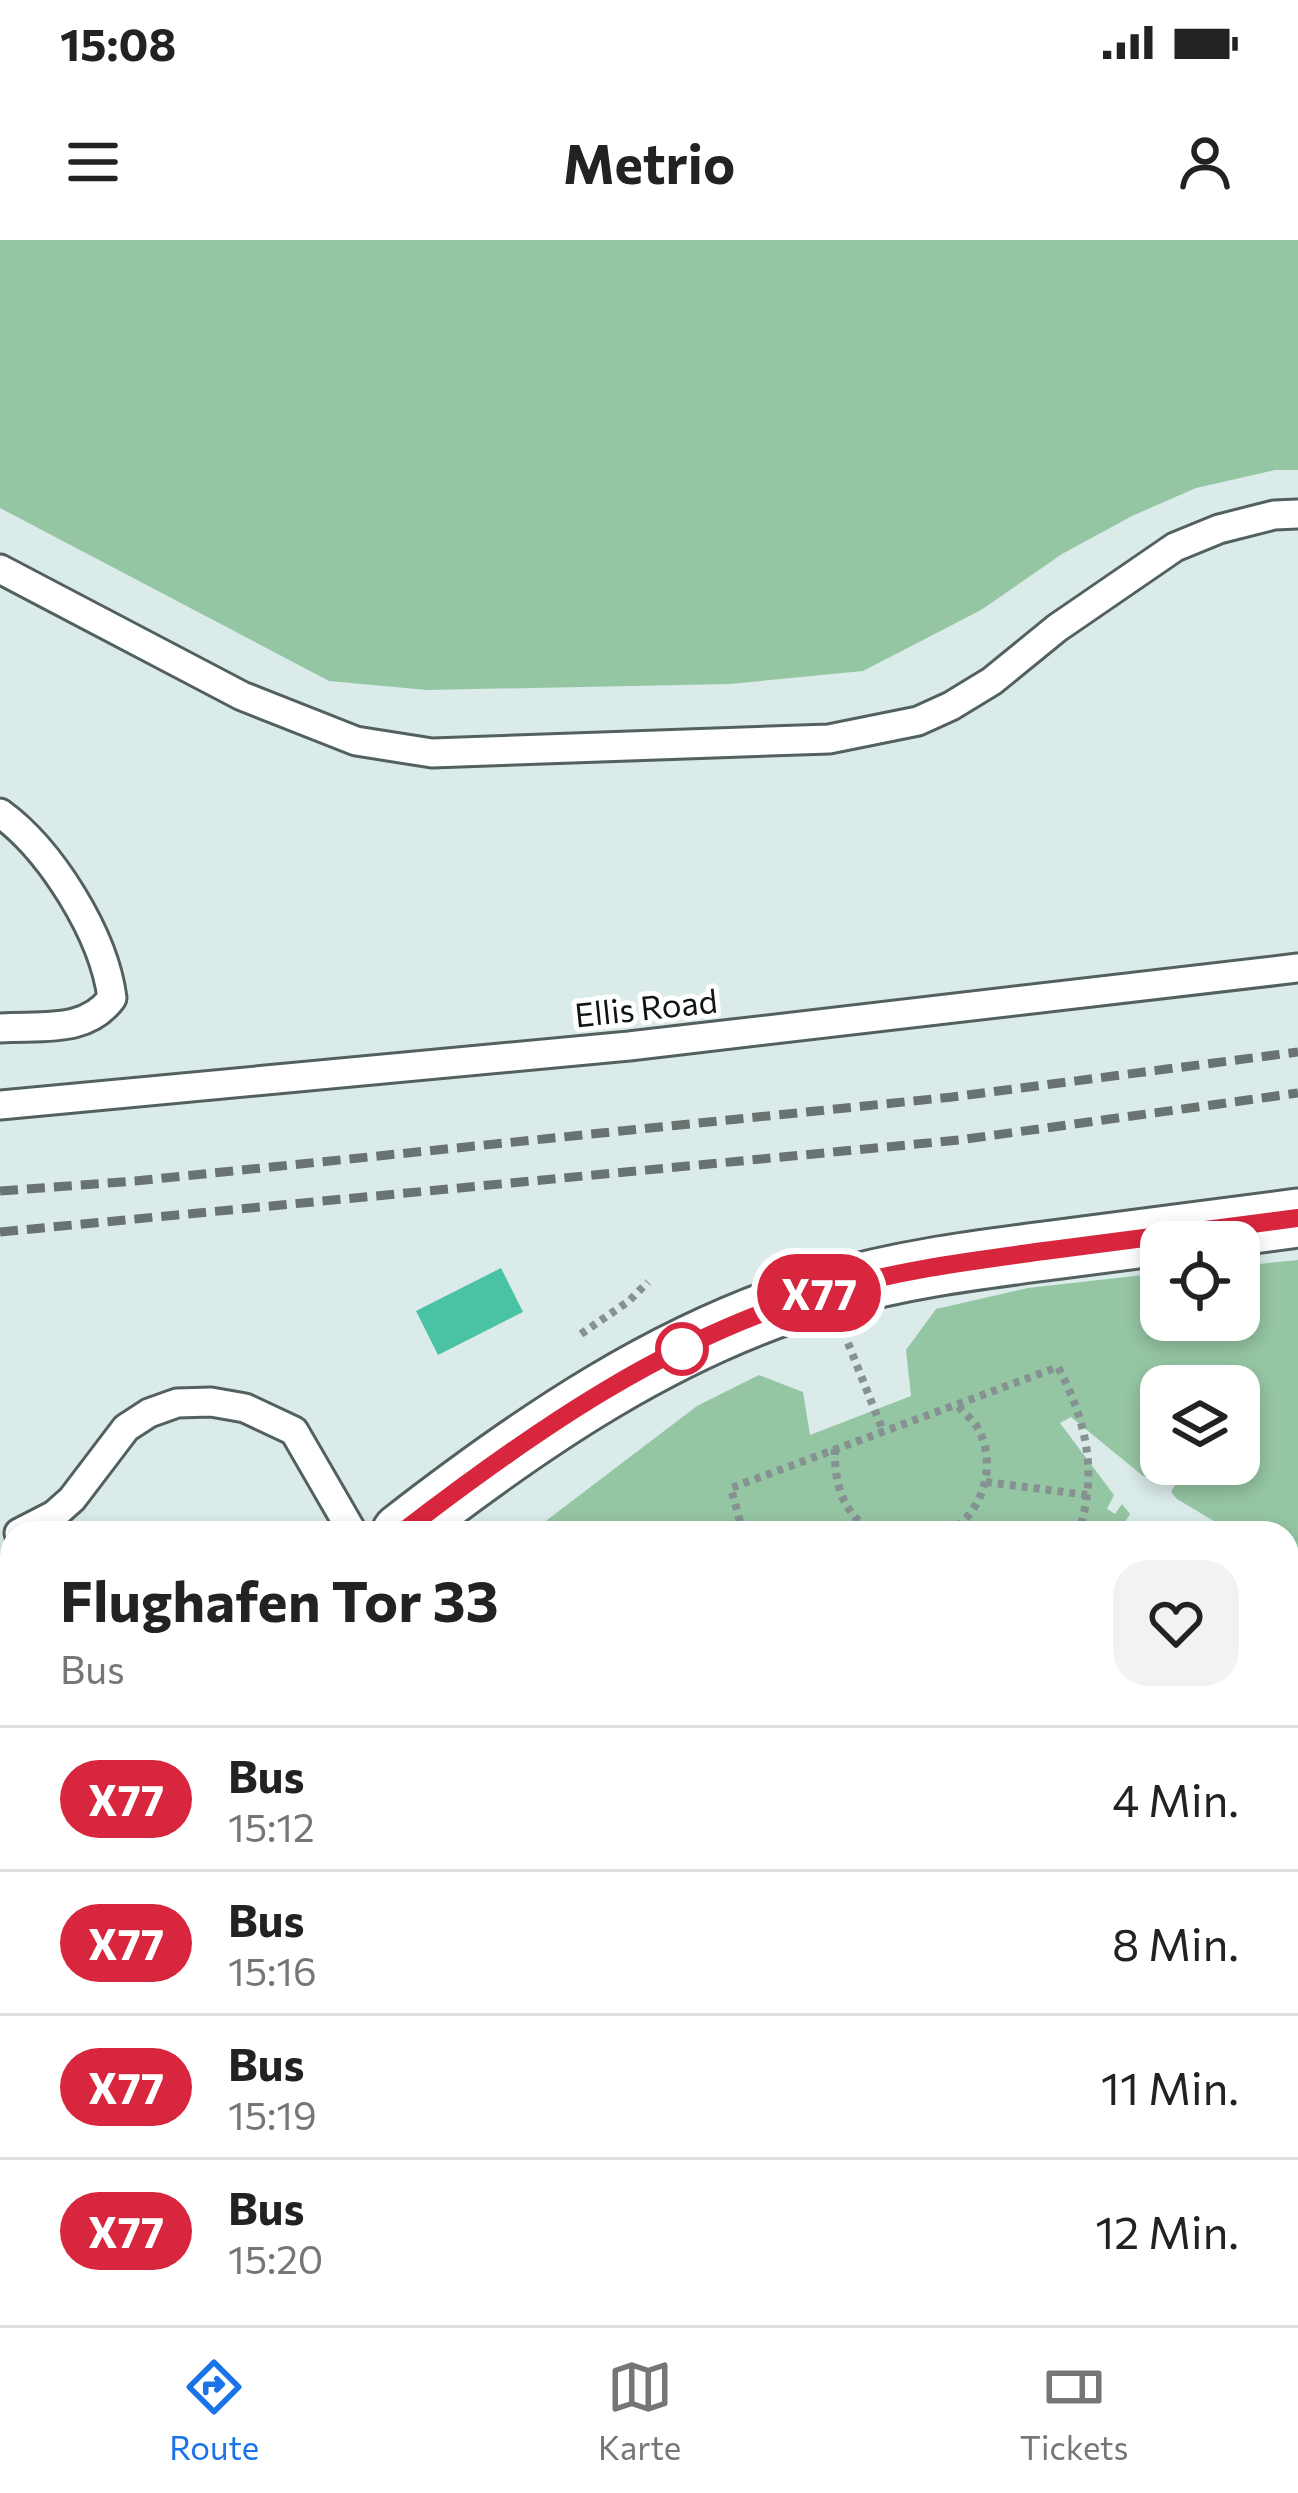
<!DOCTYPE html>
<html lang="de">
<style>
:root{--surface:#fff;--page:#f2f2f2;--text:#222;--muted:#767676;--line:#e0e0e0;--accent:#1a73e8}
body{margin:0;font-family:Commissioner,sans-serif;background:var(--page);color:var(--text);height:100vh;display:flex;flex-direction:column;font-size:45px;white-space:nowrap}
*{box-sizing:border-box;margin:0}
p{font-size:39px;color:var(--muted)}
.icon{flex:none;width:66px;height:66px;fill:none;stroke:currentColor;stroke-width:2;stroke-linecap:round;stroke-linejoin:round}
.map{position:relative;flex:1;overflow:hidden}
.side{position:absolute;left:0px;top:1281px;width:1299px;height:804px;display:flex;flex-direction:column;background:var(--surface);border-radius:36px 36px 0 0;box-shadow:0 6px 18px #0003}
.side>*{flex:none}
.badge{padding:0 24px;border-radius:39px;font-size:42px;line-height:78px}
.buttons{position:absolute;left:1140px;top:981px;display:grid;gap:24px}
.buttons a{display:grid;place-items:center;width:120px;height:120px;border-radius:24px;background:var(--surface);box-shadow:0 6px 18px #0003;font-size:60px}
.map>.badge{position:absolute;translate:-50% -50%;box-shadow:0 0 0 6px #fff}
.round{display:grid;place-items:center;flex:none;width:126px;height:126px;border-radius:36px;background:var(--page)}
.summary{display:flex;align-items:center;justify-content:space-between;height:204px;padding:0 60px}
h1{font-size:57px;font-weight:700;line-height:90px}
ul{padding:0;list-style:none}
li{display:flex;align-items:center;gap:36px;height:144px;padding:0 60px;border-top:3px solid var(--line)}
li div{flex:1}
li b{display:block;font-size:45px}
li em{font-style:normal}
li .badge{min-width:132px;font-weight:700;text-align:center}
.status{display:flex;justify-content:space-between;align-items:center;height:84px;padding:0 60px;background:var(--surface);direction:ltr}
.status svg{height:33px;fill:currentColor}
header{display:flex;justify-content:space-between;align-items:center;height:156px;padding:0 60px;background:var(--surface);font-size:54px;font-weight:700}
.tab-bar{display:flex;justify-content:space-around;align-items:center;height:168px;border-top:3px solid var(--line);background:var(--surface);font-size:33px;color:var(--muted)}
.tab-bar a{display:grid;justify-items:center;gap:6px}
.tab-bar .active{color:var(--accent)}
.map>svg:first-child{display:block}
.green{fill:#95c6a4}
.building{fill:#4ac3a5}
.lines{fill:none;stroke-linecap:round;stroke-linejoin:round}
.lane-casing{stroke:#526160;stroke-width:33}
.street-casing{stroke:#526160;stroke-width:63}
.highway-casing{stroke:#337f8e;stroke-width:72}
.path{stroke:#869291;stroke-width:8;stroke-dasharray:6 6;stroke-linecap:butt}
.lane{stroke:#fff;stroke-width:27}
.street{stroke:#fff;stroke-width:57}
.highway{stroke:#47b8cf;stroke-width:66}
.rail{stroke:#687372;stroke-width:9;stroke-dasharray:18 9;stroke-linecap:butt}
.line-casing{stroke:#fff;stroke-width:27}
.line{stroke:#d7263d;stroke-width:18}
.stop-dot{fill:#fff;stroke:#d7263d;stroke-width:6}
.labels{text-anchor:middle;stroke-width:10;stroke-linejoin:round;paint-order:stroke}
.street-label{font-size:33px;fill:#0e1414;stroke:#fff}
</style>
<div class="status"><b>15:08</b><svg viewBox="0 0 49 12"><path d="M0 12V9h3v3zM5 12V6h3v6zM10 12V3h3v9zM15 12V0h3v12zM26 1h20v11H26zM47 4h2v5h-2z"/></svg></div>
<header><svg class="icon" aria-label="menu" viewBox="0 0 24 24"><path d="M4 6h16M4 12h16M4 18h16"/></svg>Metrio<svg class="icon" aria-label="person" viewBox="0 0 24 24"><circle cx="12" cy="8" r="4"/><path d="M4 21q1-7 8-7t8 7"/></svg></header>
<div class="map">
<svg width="1298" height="2085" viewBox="0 0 1298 2085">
<rect width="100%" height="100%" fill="#daebea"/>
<g class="green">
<path d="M0 0H1298V230H1275L1196 248 1132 276 1062 314 981 370 863 431 730 444 427 450 329 441 0 268Z"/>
<path d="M1298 1020V1379L1287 1384V1293H1234L1177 1259 1171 1252 1187 1224H1239V1146H1161L1163 1224 1152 1238 1143 1236 1071 1177 1060 1183 1114 1255 1107 1269 1115 1274 1122 1264 1130 1274 1118 1293H530L697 1166 759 1135 803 1152 810 1195 911 1156 906 1110 936 1069 1028 1048 1161 1033V1080H1239V1026Z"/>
<path d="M0 1839 12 1840V2019L0 2024Z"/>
</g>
<path class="building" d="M501 1028 523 1072 438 1115 416 1071Z"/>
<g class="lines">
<defs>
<g id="lane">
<path d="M0 329 242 456 356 501 432 513 829 499 918 481 951 466 992 441 1057 388 1175 307 1219 289 1274 275 1298 274"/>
<path d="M0 573C51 610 104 695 112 758 86 794 41 785 0 788"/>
<path d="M0 865 629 806 1298 728"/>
<path d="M19 1293 54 1275 72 1259 126 1188 149 1173 177 1163 211 1162 245 1168 294 1191 353 1293"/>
</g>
<g id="street">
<path d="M401 1293C531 1192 668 1098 828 1051 902 1029 977 1020 1053 1010 1135 999 1216 989 1298 978"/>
<path d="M0 1497 12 1495"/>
</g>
<g id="highway">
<path d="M1287 1518 1298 1513"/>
<path d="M1287 1652 1298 1647"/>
<path d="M0 1778 12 1781"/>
<path d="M1287 1841 1298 1837"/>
<path d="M1287 1964 1298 1958"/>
<path d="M0 2063 12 2057"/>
<path d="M281 2085 309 2073"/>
<path d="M722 2085 750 2073"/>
<path d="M1043 2085 1068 2073"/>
</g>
</defs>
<use href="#lane" class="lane-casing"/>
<use href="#street" class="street-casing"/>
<use href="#highway" class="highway-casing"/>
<g class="path">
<path d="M581 1094 629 1061 648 1042"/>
<path d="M848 1103 883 1191"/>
<path d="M835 1209C834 1245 843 1273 874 1293"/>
<path d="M986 1242 1088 1255"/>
<path d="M743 1293 731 1248 1058 1127C1086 1180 1099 1234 1078 1293"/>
<path d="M947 1293C984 1273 999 1222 976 1185 971 1178 962 1171 956 1164"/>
<path d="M1287 1403 1298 1398"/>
<path d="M0 1674 12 1678"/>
</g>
<use href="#lane" class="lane"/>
<use href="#street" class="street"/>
<use href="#highway" class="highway"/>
<g class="rail">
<path d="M0 951 135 941 952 857 1298 812"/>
<path d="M0 992 959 900 1298 853"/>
</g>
</g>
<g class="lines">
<defs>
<path id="line" d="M401 1293C532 1192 668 1097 828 1051 899 1030 971 1021 1044 1011 1129 1000 1213 989 1298 978"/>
</defs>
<use href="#line" class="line-casing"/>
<use href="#line" class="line"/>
</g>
<circle class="stop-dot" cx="682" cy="1109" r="24"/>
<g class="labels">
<g class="street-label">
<text transform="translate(646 768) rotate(-6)" y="12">Ellis Road</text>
</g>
</g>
</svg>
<div class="buttons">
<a><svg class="icon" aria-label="locate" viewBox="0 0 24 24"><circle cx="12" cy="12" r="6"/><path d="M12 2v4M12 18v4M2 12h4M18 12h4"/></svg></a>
<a><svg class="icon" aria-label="layers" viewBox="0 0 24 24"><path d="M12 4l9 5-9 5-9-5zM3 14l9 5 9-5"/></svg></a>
</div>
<b class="badge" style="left:819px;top:1053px;background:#d7263d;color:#fff">X77</b>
<section class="side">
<div class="summary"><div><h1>Flughafen Tor 33</h1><p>Bus</p></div><a class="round"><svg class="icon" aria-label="heart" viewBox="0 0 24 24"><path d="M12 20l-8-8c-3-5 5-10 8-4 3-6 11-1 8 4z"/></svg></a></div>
<ul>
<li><span class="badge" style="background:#d7263d;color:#fff">X77</span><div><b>Bus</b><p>15:12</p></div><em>4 Min.</em></li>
<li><span class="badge" style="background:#d7263d;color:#fff">X77</span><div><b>Bus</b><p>15:16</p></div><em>8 Min.</em></li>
<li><span class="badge" style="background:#d7263d;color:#fff">X77</span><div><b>Bus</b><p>15:19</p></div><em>11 Min.</em></li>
<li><span class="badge" style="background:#d7263d;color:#fff">X77</span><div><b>Bus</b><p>15:20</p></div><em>12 Min.</em></li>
</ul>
</section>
</div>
<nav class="tab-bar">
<a class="active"><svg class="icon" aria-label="directions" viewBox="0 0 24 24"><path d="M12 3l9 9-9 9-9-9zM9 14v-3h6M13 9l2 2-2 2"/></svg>Route</a>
<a><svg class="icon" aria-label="map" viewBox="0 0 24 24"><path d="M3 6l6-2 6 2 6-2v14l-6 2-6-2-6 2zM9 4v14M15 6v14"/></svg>Karte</a>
<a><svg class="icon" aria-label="tickets" viewBox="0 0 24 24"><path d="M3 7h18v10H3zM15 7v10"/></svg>Tickets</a>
</nav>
